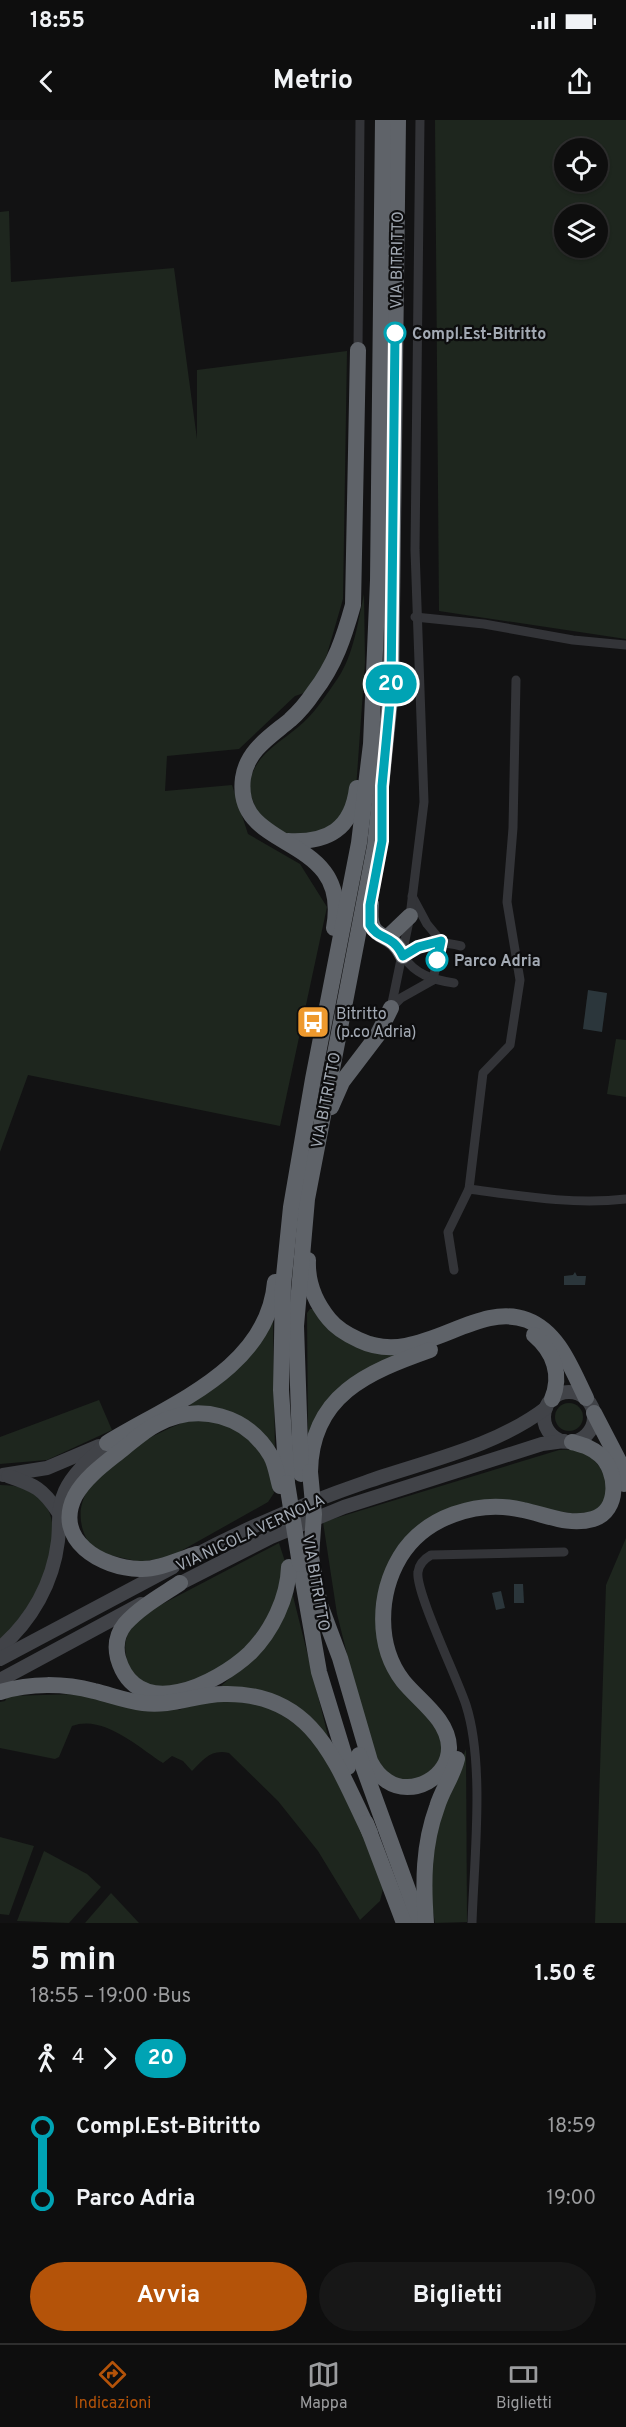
<!DOCTYPE html>
<html lang="it">
<meta charset="utf-8">
<style>
:root{--surface:#0e0e0e;--page:#171717;--text:#f1f3f6;--muted:#9b9c9e;--line:#2e2e2e;--accent:#b45309}
body{margin:0;font-family:Overpass,sans-serif;background:var(--page);color:var(--text);height:100vh;display:flex;flex-direction:column;font-size:22px;white-space:nowrap}
*{box-sizing:border-box;margin:0}
p{font-size:20px;color:var(--muted)}
.icon{flex:none;width:33px;height:33px;fill:none;stroke:currentColor;stroke-width:2;stroke-linecap:round;stroke-linejoin:round}
.map{position:relative;height:1803px;overflow:hidden}
.sheet{display:flex;flex-direction:column;background:var(--surface);flex:1}
.sheet>*{flex:none}
.badge{padding:0 12px;border-radius:20px;font-size:21px;line-height:39px}
.buttons{position:absolute;left:554px;top:18px;display:grid;gap:12px}
.buttons a{display:grid;place-items:center;width:54px;height:54px;border-radius:50%;background:var(--surface);box-shadow:0 2px 4px #0004,0 0 0 2px var(--line);font-size:30px}
.map>.badge{position:absolute;translate:-50% -50%;box-shadow:0 0 0 3px #fff}
.legs{display:flex;align-items:center;gap:9px;height:66px;padding:0 30px;font-size:20px}
.legs p{margin-inline-start:auto}
.overview{display:flex;align-items:center;justify-content:space-between;height:102px;padding:0 30px}
h1{font-size:33px;font-weight:700;line-height:45px}
.primary-button{display:flex;gap:12px;margin-top:auto;padding:12px 30px}
.primary-button a{flex:1;height:69px;border-radius:36px;background:var(--accent);color:#fff;font-size:24px;font-weight:700;line-height:69px;text-align:center}
.primary-button a+a{background:var(--page);color:var(--text)}
ul{padding:0 30px;list-style:none}
li{display:flex;align-items:center;gap:21px;height:72px;font-size:22px}
li i{display:grid;place-items:center;width:9px;height:100%;margin:0 8px;background:currentColor}
li i::after{content:'';width:15px;height:15px;margin:-8px;border:4px solid;border-radius:50%;background:var(--surface)}
li p{margin-inline-start:auto}
li:first-child i{background:linear-gradient(#0000 50%,currentColor 0)}
li:last-child i{background:linear-gradient(currentColor 50%,#0000 0)}
.status{display:flex;justify-content:space-between;align-items:center;height:42px;padding:0 30px;background:var(--surface);direction:ltr}
.status svg{height:16px;fill:currentColor}
header{display:flex;justify-content:space-between;align-items:center;height:78px;padding:0 30px;background:var(--surface);font-size:27px;font-weight:700}
.tabs{display:flex;justify-content:space-around;align-items:center;height:84px;border-top:2px solid var(--line);background:var(--surface);font-size:16px;color:var(--muted)}
.tabs a{display:grid;justify-items:center;gap:3px}
.tabs .current{color:var(--accent)}
.map>svg:first-child{display:block}
.green{fill:#1e261e;fill-rule:evenodd}
.water{fill:#2b363b}
.lines{fill:none;stroke-linecap:round;stroke-linejoin:round}
.street{stroke:#333438;stroke-width:9}
.secondary{stroke:#414348;stroke-width:14}
.highway{stroke:#5f6369;stroke-width:16}
.highway-bridge{stroke:#5f6369;stroke-width:16}
.line-1-casing{stroke:#fff;stroke-width:14}
.line-1{stroke:#00a3b4;stroke-width:9}
.stop-1-dot{fill:#fff;stroke:#00a3b4;stroke-width:3}
.labels{text-anchor:middle;stroke-width:4.5;stroke-linejoin:round;paint-order:stroke}
.street-label{font-size:16px;fill:#a3aab4;stroke:#0d0d0e}
.stop-label{font-size:16px;font-weight:bold;fill:#a3aab4;stroke:#0d0d0e;text-anchor:start}
.poi-label{font-size:16px;fill:#a3aab4;stroke:#0d0d0e;text-anchor:start}
</style>
<div class="status"><b>18:55</b><svg viewBox="0 0 49 12"><path d="M0 12V9h3v3zM5 12V6h3v6zM10 12V3h3v9zM15 12V0h3v12zM26 1h20v11H26zM47 4h2v5h-2z"/></svg></div>
<header><svg class="icon" aria-label="back" viewBox="0 0 24 24"><path d="M15 5l-7 7 7 7"/></svg>Metrio<svg class="icon" aria-label="share" viewBox="0 0 24 24"><path d="M12 15V3M7 8l5-5 5 5M5 13v7h14v-7"/></svg></header>
<div class="map">
<svg width="626" height="1803" viewBox="0 0 626 1803">
<rect width="100%" height="100%" fill="#121213"/>
<g class="green">
<path d="M435 0H626V519L439 491ZM564 28H597V62H564ZM564 94H597V128H564Z"/>
<path d="M9 91 11 162 174 148 197 319V250L347 231 343 479 323 548 310 571 295 576 239 629 167 636 165 671 232 665 248 714 300 744 327 787 280 1006 28 955 0 1032V92Z"/>
<path d="M364 474 365 543 355 683 349 696 298 722 258 695C256 687 250 676 250 668 250 638 278 624 297 608 314 595 326 575 338 558 354 534 358 501 364 474Z"/>
<path d="M616 919 626 920V977L607 974Z"/>
<path d="M310 1189H315L327 1205 418 1228 385 1241 310 1320 308 1313 307 1193Z"/>
<path d="M273 1199 275 1334 261 1314 187 1284Z"/>
<path d="M99 1280 112 1310 47 1340 0 1344V1317Z"/>
<circle cx="569" cy="1297" r="14"/>
<path d="M195 1298C206 1300 223 1300 232 1306 257 1320 271 1345 274 1373L268 1382 172 1436 141 1442 95 1432C43 1366 145 1316 195 1298Z"/>
<path d="M580 1329C603 1346 606 1352 607 1380L588 1396 501 1382 409 1420 379 1512 441 1611 444 1637 418 1662 386 1657 370 1626 337 1494 323 1402 559 1330Z"/>
<path d="M0 1365C72 1365 58 1439 33 1483 25 1497 11 1510 0 1522Z"/>
<path d="M626 1418V1803H595L606 1465Z"/>
<path d="M279 1423 289 1454 274 1488 237 1541 161 1574 131 1555C121 1521 122 1514 149 1491Z"/>
<path d="M292 1472 328 1616 221 1566 236 1553Z"/>
<path d="M77 1574 179 1590 204 1580 258 1579 325 1624 384 1765 380 1781 360 1800 318 1731 278 1681 229 1633C211 1629 204 1639 192 1651L183 1641 172 1636 163 1643C138 1627 103 1594 72 1606L59 1637 55 1639 0 1628V1582L5 1581 8 1576Z"/>
<path d="M466 1629 467 1802 435 1803 429 1769 431 1722Z"/>
<path d="M0 1717 34 1726 9 1795 0 1794Z"/>
<path d="M44 1731 87 1754 101 1767 69 1803 17 1801Z"/>
<path d="M111 1773 139 1803H85Z"/>
</g>
<g class="water">
<path d="M588 870 607 873 602 912 583 909Z"/>
<path d="M575 1152 577 1156H586L585 1165H564V1156L573 1155Z"/>
<path d="M514 1464H523L524 1483H514Z"/>
<path d="M501 1471 505 1488 496 1490 492 1473Z"/>
</g>
<g class="lines">
<g class="street">
<path d="M358 230 360 0"/>
<path d="M415 497 484 504 573 520 626 525"/>
<path d="M412 776 427 804 441 821"/>
<path d="M403 836C424 823 436 820 461 826"/>
<path d="M403 836C415 854 432 860 454 863"/>
<path d="M433 860 441 821"/>
<path d="M391 888 410 796 424 682 415 430 420 0"/>
<path d="M391 888 401 878 433 860"/>
<path d="M469 1069 483 953 510 925 520 860 507 782 513 708 516 560"/>
<path d="M454 1150 448 1112 469 1069C521 1076 573 1085 626 1079"/>
<path d="M472 1803C474 1740 485 1644 466 1585 458 1560 415 1471 418 1452 419 1444 424 1439 431 1435L564 1432"/>
</g>
<g class="secondary">
<circle cx="569" cy="1297" r="25"/>
<path d="M3 1355 47 1348 99 1326"/>
<path d="M8 1356C35 1365 43 1369 58 1392"/>
<path d="M190 1438C246 1408 305 1383 366 1362 426 1341 495 1327 546 1288"/>
<path d="M171 1468 271 1417 344 1387 542 1324 564 1321"/>
<path d="M0 1528C32 1500 53 1463 58 1421 60 1403 57 1388 65 1371 73 1353 92 1337 107 1323"/>
<path d="M0 1539 173 1447"/>
<path d="M0 1560 141 1484"/>
</g>
<g class="highway">
<path d="M288 721C328 723 352 709 357 668"/>
<path d="M371 784C367 826 389 806 403 836"/>
<path d="M334 808C352 711 233 735 243 658 247 630 271 616 290 600 299 592 308 581 314 572 335 545 344 517 353 485L358 230"/>
<path d="M388 817 410 796"/>
<path d="M331 987 342 962 377 916 391 888"/>
<path d="M308 1140C307 1162 315 1182 329 1199 337 1209 348 1215 359 1220 419 1249 474 1180 527 1200 559 1212 572 1250 586 1278"/>
<path d="M534 1215C554 1232 562 1255 552 1279"/>
<path d="M594 1293 620 1343 624 1364"/>
<path d="M107 1323C170 1284 268 1249 275 1162"/>
<path d="M310 1352C311 1275 368 1252 430 1230"/>
<path d="M301 1354 296 1206 307 1079 375 726 391 570 398 0"/>
<path d="M287 1363 281 1270 282 1221 283 1166 291 1087 313 959 359 723 371 624 378 460 383 0"/>
<path d="M197 1434C180 1439 158 1450 140 1449 101 1448 53 1420 75 1376 86 1356 107 1342 124 1328 134 1320 145 1310 157 1304 199 1282 247 1295 271 1336 276 1345 277 1356 280 1366"/>
<path d="M311 1437 321 1491"/>
<path d="M300 1444 319 1552 348 1647"/>
<path d="M180 1463C162 1475 140 1487 125 1504 117 1514 115 1526 118 1538 137 1604 217 1564 250 1533 272 1511 288 1478 289 1447"/>
<path d="M319 1482 340 1538 370 1641C374 1649 379 1656 387 1661 412 1678 450 1657 449 1627 448 1599 419 1581 403 1561 376 1526 378 1474 400 1437 424 1397 478 1379 523 1390 547 1395 569 1406 593 1399 620 1391 618 1351 600 1335 591 1327 582 1325 572 1322"/>
<path d="M0 1572C30 1563 64 1563 94 1571 111 1575 126 1581 143 1583 172 1587 196 1574 224 1574 315 1572 336 1644 370 1713"/>
<path d="M359 1635 420 1803"/>
<path d="M366 1703 404 1803"/>
<path d="M426 1803C423 1763 423 1725 437 1687 442 1670 453 1656 457 1639"/>
</g>
<g class="highway-bridge">
<path d="M310 1352 314 1394 311 1437"/>
<path d="M287 1363 300 1444"/>
</g>
</g>
<g class="lines">
<defs>
<path id="line-1" d="M395 213 391 570 382 666V721L370 785V805C379 821 392 813 403 836L418 827 441 821 437 840"/>
</defs>
<use href="#line-1" class="line-1-casing"/>
<use href="#line-1" class="line-1"/>
</g>
<defs>
<symbol id="bus-square" viewBox="-11 -11 22 22"><rect x="-9" y="-9" width="18" height="18" rx="4" fill="#ee992e" stroke="#0d0d0e"/><path d="M-5-6H5V4H4V6H2V4H-2V6H-4V4H-5ZM-3.5-4V0h7V-4ZM-3.5 1.2v1.5H-2V1.2ZM2 1.2v1.5H3.5V1.2Z" fill="#fff"/></symbol>
</defs>
<g fill-rule="evenodd">
<use href="#bus-square" x="294" y="883" width="38" height="38"/>
</g>
<g class="stop-1-dot">
<circle cx="395" cy="213" r="10"/>
<circle cx="437" cy="840" r="10"/>
</g>
<g class="labels">
<g class="street-label">
<text transform="translate(396 140) rotate(-89)" y="6">VIA BITRITTO</text>
<text transform="translate(325 980) rotate(-79)" y="6">VIA BITRITTO</text>
<text transform="translate(250 1412) rotate(-25)" y="6">VIA NICOLA VERNOLA</text>
<text transform="translate(317 1463) rotate(80)" y="6">VIA BITRITTO</text>
</g>
<g class="stop-label">
<text x="412" y="219">Compl.Est-Bitritto</text>
<text x="454" y="846">Parco Adria</text>
</g>
<g class="poi-label">
<text x="336" y="899">Bitritto<tspan x="336" dy="18">(p.co Adria)</tspan></text>
</g>
</g>
</svg>
<div class="buttons">
<a><svg class="icon" aria-label="locate" viewBox="0 0 24 24"><circle cx="12" cy="12" r="6"/><path d="M12 2v4M12 18v4M2 12h4M18 12h4"/></svg></a>
<a><svg class="icon" aria-label="layers" viewBox="0 0 24 24"><path d="M12 4l9 5-9 5-9-5zM3 14l9 5 9-5"/></svg></a>
</div>
<b class="badge" style="left:391px;top:564px;background:#00a3b4;color:#fff">20</b>
</div>
<section class="sheet">
<div class="overview"><div><h1>5 min</h1><p>18:55 – 19:00 · Bus</p></div><b>1.50 €</b></div>
<div class="legs"><svg class="icon" aria-label="walk" viewBox="0 0 24 24"><circle cx="13" cy="4" r="2"/><path d="M13 8l-2 6 4 7M11 14l-3 7M7 12l3-4h3l4 4"/></svg>4<svg class="icon" aria-label="forward" viewBox="0 0 24 24"><path d="M9 5l7 7-7 7"/></svg><b class="badge" style="background:#00a3b4;color:#fff">20</b></div>
<ul>
<li><i style="color:#00a3b4"></i><b>Compl.Est-Bitritto</b><p>18:59</p></li>
<li><i style="color:#00a3b4"></i><b>Parco Adria</b><p>19:00</p></li>
</ul>
<div class="primary-button"><a>Avvia</a><a>Biglietti</a></div>
</section>
<nav class="tabs">
<a class="current"><svg class="icon" aria-label="directions" viewBox="0 0 24 24"><path d="M12 3l9 9-9 9-9-9zM9 14v-3h6M13 9l2 2-2 2"/></svg>Indicazioni</a>
<a><svg class="icon" aria-label="map" viewBox="0 0 24 24"><path d="M3 6l6-2 6 2 6-2v14l-6 2-6-2-6 2zM9 4v14M15 6v14"/></svg>Mappa</a>
<a><svg class="icon" aria-label="tickets" viewBox="0 0 24 24"><path d="M3 7h18v10H3zM15 7v10"/></svg>Biglietti</a>
</nav>
